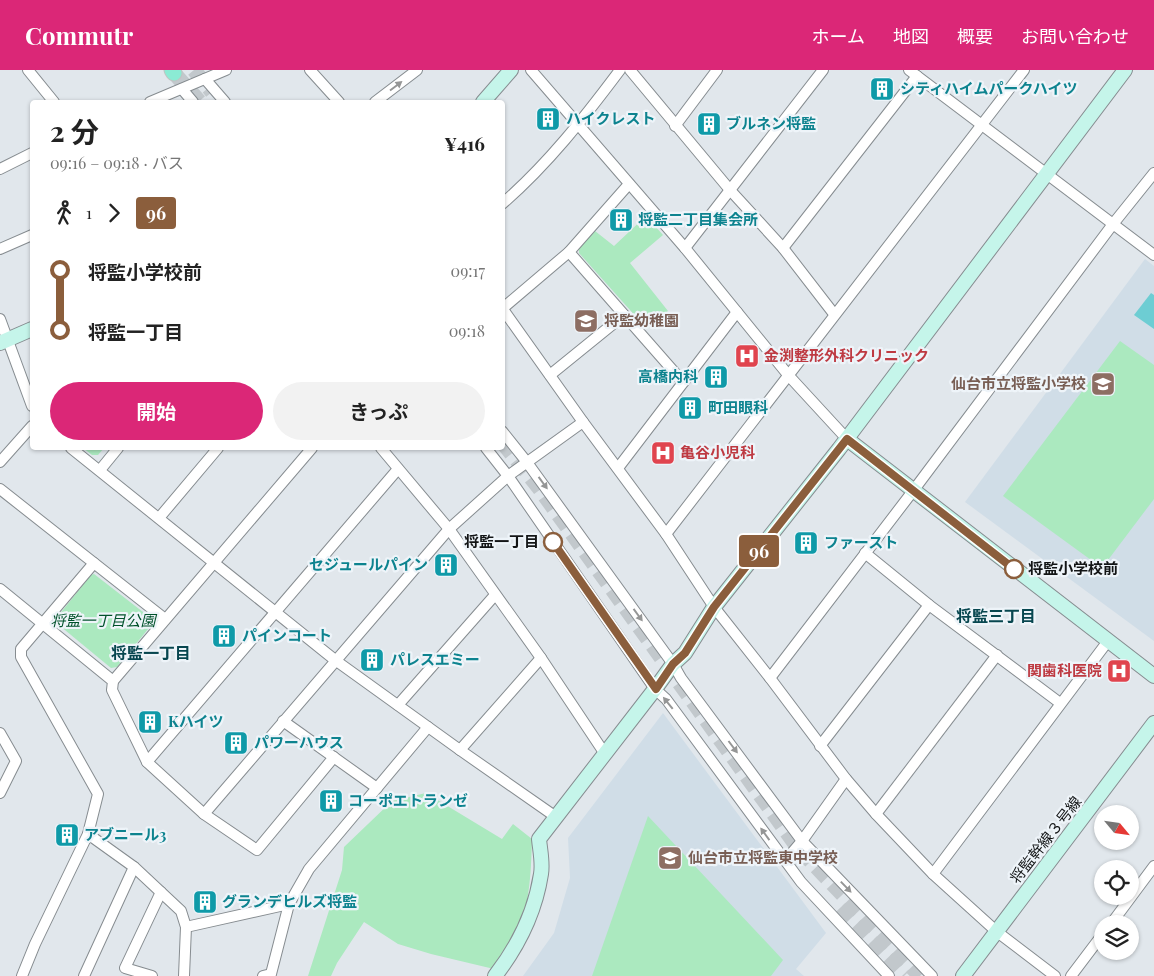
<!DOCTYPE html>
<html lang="ja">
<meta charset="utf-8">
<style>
:root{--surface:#fff;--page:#f2f2f2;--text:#222;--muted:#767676;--accent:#db2777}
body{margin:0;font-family:"Playfair Display","Noto Sans JP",serif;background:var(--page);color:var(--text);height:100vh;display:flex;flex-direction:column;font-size:19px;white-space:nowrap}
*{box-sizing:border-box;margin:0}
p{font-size:16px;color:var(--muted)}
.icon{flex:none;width:28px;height:28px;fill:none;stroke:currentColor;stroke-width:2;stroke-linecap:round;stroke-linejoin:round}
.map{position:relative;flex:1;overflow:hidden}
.details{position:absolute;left:30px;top:30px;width:475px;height:350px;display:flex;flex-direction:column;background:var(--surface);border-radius:5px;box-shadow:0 1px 4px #0004}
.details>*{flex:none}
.badge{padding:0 10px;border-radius:4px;font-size:18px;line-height:32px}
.needle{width:32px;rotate:119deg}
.tools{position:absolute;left:1094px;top:735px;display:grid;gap:10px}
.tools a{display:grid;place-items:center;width:45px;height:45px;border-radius:50%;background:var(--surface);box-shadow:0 1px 4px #0004;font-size:25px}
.map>.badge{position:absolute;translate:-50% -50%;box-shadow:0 0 0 2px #fff}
.legs{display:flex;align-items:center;gap:8px;height:55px;padding:0 20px;font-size:16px}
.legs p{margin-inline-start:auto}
.overview{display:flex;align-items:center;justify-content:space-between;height:85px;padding:0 20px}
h1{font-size:28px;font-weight:700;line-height:38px}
.primary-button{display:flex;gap:10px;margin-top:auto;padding:10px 20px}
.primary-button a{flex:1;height:58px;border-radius:30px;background:var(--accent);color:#fff;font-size:20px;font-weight:700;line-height:58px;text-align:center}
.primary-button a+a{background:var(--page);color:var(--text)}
ul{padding:0 20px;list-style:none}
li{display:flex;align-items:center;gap:18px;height:60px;font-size:19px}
li i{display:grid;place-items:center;width:8px;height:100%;margin:0 6px;background:currentColor}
li i::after{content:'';width:12px;height:12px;margin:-6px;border:4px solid;border-radius:50%;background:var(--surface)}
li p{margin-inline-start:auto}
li:first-child i{background:linear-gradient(#0000 50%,currentColor 0)}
li:last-child i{background:linear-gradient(currentColor 50%,#0000 0)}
header{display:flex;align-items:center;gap:30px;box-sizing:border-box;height:70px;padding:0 25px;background:var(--accent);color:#fff}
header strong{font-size:24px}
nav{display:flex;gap:28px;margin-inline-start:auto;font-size:18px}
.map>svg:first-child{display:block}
.built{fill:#d0dde7}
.green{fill:#abe9bf}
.water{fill:#6dcdd3}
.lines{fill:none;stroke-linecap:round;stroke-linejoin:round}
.primary-tunnel{stroke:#c2c8cc;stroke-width:15;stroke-dasharray:15 8;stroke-linecap:butt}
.street-casing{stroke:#868c90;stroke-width:12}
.secondary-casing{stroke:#868c90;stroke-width:16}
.primary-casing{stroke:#c2c2c2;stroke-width:17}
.street{stroke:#fff;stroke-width:10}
.secondary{stroke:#c5f5ea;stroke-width:14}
.primary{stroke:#8bebd4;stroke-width:15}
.oneway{fill:#959696}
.line-1-casing{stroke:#fff;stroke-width:11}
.line-1{stroke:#8b5e3c;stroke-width:8}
.stop-1-dot{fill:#fff;stroke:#8b5e3c;stroke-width:2.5}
.labels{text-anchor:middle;stroke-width:4.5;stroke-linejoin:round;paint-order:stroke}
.culture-label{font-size:15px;font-weight:bold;fill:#0d838f;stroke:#eef4f9;text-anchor:start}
.education-label{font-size:15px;font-weight:bold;fill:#785e54;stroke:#eef4f9;text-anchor:start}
.health-label{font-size:15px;font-weight:bold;fill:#be3a42;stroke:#eef4f9;text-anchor:start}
.stop-label{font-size:15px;font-weight:bold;fill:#131516;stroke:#eef4f9;text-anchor:end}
.park-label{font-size:15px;font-style:italic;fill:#00522b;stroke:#eef4f9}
.street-label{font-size:15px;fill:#131516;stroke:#eef4f9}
.neighbourhood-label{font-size:16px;font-weight:bold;fill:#07464f;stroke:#eef4f9}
</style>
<header>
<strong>Commutr</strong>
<nav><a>ホーム</a><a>地図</a><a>概要</a><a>お問い合わせ</a></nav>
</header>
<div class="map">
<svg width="1154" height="906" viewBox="0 0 1154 906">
<rect width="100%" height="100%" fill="#e1e7ec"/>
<g class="built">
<path d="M1145 189 1154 196V571L965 432Z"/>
<path d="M663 643 826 863 796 899 804 906H523L554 863 570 808 568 768Z"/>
</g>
<g class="green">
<path d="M646 146 663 165 630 193 668 241 647 259 579 183V178L595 161 614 176Z"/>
<path d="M1120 271 1154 295V429L1102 498 1003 426Z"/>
<path d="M83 378H104L98 385H92Z"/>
<path d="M94 504 152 549 153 553 117 597 111 598 54 551 91 505Z"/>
<path d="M426 723 502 769 513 754 532 769C531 804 530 842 512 873 507 882 500 890 494 899L431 884 398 874 364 852 337 893 331 906H308L342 800 344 777 392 731Z"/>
<path d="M648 746 783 890 771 906H592Z"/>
</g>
<path class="water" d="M1151 223 1154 225V259L1134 245Z"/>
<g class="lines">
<g class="primary-tunnel">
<path d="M194 0 212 22"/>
<path d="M174 3 200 32"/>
<path d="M502 372 539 418 798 778 920 906"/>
<path d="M840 838 904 906"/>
</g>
<defs>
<g id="street">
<path d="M28 0 54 32"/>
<path d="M310 0 339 32"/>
<path d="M531 0 685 178 789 306 847 369"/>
<path d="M630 0 730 120 783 178 834 244"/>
<path d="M909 0 1154 185"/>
<path d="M205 9 225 32"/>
<path d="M182 19 193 32"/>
<path d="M150 32 226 0"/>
<path d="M375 32 417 0"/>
<path d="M675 56 717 0"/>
<path d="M0 99 32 83"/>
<path d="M502 134C548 94 584 48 620 0"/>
<path d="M685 178 823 0"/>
<path d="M783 178 917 6"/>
<path d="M0 179 32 165"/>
<path d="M569 182 683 312"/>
<path d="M502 238 583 352 666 464 714 537 770 608 846 709 876 744 933 804 996 861 1055 906"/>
<path d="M503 238 569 182 629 114"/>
<path d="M0 249 32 336"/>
<path d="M550 305 624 245"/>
<path d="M502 361 526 391 673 594 681 608 802 771 932 906"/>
<path d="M71 378 335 590 460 680 556 747"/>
<path d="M381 378 449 459 541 588 605 684"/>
<path d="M486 378 508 406 655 619 666 629 801 812 889 906"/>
<path d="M0 392 32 356"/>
<path d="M618 398 737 242"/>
<path d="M100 400 118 378"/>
<path d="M0 419 165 549"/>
<path d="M159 448 218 378"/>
<path d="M666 464 1024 0"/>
<path d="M865 483 929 535 1060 633"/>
<path d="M0 519 113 611 112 620 147 692 204 744 257 780 334 687"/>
<path d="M770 608 913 421 1113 154 1154 103"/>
<path d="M113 611 312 378"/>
<path d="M398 635 495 525"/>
<path d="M283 651 377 718"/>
<path d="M0 663 16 691 0 723"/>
<path d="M820 676 929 535"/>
<path d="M460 680 541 588"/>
<path d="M147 692 398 399"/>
<path d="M204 744 449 459 508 406 583 352"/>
<path d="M876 744 997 585"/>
<path d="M88 764 134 797 181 841 186 857"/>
<path d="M785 791 802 771 846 709"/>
<path d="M933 804 1108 571"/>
<path d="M1111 854 1154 796"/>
<path d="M22 906 35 874 88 764 98 724 21 587V579L94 493"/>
<path d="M84 906 134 797"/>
<path d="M152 906 125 898 161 822"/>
<path d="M184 906 186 857 289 834 309 799 428 657"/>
<path d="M263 906 271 904 289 834"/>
<path d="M1071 906 1102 865"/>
</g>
<g id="secondary">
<path d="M483 32 511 0"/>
<path d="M0 273 32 259"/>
<path d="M847 369 1154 606"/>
<path d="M495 906C519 875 535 843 541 804 543 793 540 780 539 769L655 619 673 594 685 583 714 537 839 379 1125 0"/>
<path d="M963 906 1154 653"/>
</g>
<path id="primary" d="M172 0 174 3"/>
</defs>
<use href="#street" class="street-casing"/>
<use href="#secondary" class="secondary-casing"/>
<use href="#primary" class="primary-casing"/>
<use href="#street" class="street"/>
<use href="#secondary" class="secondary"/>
<use href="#primary" class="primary"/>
</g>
<defs><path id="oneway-solid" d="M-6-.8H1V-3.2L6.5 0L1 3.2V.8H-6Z" transform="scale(1.25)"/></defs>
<g class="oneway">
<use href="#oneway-solid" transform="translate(396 16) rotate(-37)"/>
<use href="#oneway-solid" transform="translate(543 413) rotate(54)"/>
<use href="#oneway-solid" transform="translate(638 545) rotate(54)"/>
<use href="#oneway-solid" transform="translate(668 633) rotate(-129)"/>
<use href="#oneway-solid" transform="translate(733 677) rotate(53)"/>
<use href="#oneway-solid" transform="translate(765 764) rotate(-126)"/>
<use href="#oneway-solid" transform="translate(846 817) rotate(46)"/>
</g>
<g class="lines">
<defs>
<path id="line-1" d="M553 472 656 619 673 594 685 583 714 537 847 369 1014 499"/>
</defs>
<use href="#line-1" class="line-1-casing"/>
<use href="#line-1" class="line-1"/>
</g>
<defs>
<symbol id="building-square" viewBox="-11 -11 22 22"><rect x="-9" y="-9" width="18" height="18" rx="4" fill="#0f9aa8" stroke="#eef4f9"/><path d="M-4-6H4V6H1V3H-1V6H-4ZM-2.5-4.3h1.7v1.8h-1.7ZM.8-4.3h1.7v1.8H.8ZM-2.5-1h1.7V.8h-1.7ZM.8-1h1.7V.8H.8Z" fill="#fff"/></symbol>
<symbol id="school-square" viewBox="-11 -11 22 22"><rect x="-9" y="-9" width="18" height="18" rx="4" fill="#8d6e63" stroke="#eef4f9"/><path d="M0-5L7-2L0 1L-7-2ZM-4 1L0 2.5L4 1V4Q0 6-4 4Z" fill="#fff"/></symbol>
<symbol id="hospital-square" viewBox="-11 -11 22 22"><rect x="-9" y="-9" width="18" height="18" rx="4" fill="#e0444e" stroke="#eef4f9"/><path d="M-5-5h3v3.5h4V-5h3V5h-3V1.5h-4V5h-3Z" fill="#fff"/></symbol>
</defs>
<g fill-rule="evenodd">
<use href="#building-square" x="868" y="5" width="28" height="28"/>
<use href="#building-square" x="534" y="35" width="28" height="28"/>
<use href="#building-square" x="695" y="40" width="28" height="28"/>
<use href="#building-square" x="607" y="136" width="28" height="28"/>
<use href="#school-square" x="572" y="237" width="28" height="28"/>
<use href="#hospital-square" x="733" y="272" width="28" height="28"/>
<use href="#building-square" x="702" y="293" width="28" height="28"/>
<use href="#school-square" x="1089" y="300" width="28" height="28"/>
<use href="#building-square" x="676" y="324" width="28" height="28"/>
<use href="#hospital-square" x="649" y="369" width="28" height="28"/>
<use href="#building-square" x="792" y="459" width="28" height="28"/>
<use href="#building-square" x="432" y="481" width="28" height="28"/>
<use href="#building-square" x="210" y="552" width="28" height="28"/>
<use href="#building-square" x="358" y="576" width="28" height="28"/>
<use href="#hospital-square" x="1105" y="587" width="28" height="28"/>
<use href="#building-square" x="136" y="638" width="28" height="28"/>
<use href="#building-square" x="222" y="659" width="28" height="28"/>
<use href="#building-square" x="317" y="717" width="28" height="28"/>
<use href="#building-square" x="53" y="751" width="28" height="28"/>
<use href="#school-square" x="656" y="774" width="28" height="28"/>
<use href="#building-square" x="191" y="818" width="28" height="28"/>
</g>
<g class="stop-1-dot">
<circle cx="553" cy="472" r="9"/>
<circle cx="1014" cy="499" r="9"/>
</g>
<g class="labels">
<g class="culture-label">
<text x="900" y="24">シティハイムパークハイツ</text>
<text x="566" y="54">ハイクレスト</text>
<text x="726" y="59">ブルネン将監</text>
<text x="638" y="155">将監二丁目集会所</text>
<text x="698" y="312" text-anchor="end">高橋内科</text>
<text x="708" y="343">町田眼科</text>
<text x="824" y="478">ファースト</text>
<text x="428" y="500" text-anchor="end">セジュールパイン</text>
<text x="242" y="571">パインコート</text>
<text x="390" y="595">パレスエミー</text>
<text x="168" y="657">Kハイツ</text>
<text x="254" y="678">パワーハウス</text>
<text x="348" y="736">コーポエトランゼ</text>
<text x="84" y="770">アブニール3</text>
<text x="222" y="837">グランデヒルズ将監</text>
</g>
<g class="education-label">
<text x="604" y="256">将監幼稚園</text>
<text x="1086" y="319" text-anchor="end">仙台市立将監小学校</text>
<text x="688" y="793">仙台市立将監東中学校</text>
</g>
<g class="health-label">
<text x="764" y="291">金渕整形外科クリニック</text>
<text x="680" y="388">亀谷小児科</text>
<text x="1102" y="606" text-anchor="end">関歯科医院</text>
</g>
<g class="stop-label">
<text x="539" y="477">将監一丁目</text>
<text x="1028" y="504" text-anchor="start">将監小学校前</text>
</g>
<g class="park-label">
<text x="103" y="556">将監一丁目公園</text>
</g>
<g class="street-label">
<text transform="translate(1046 770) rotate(-52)" y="5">将監幹線３号線</text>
</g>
<g class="neighbourhood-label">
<text x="996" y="552">将監三丁目</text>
<text x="151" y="589">将監一丁目</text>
</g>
</g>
</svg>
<div class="tools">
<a><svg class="needle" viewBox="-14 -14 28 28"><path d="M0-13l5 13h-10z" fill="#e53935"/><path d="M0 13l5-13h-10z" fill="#767676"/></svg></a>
<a><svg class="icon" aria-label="locate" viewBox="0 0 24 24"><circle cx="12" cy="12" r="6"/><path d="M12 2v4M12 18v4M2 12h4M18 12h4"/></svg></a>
<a><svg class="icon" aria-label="layers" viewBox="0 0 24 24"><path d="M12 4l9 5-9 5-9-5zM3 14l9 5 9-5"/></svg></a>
</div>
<b class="badge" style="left:759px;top:481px;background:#8b5e3c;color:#fff">96</b>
<section class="details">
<div class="overview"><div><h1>2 分</h1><p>09:16 – 09:18 · バス</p></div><b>¥416</b></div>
<div class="legs"><svg class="icon" aria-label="walk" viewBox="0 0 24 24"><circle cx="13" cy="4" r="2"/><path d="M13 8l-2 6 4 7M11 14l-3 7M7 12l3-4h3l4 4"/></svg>1<svg class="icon" aria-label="forward" viewBox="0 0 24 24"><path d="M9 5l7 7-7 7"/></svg><b class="badge" style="background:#8b5e3c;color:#fff">96</b></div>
<ul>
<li><i style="color:#8b5e3c"></i><b>将監小学校前</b><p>09:17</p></li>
<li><i style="color:#8b5e3c"></i><b>将監一丁目</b><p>09:18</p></li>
</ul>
<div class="primary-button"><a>開始</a><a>きっぷ</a></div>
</section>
</div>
